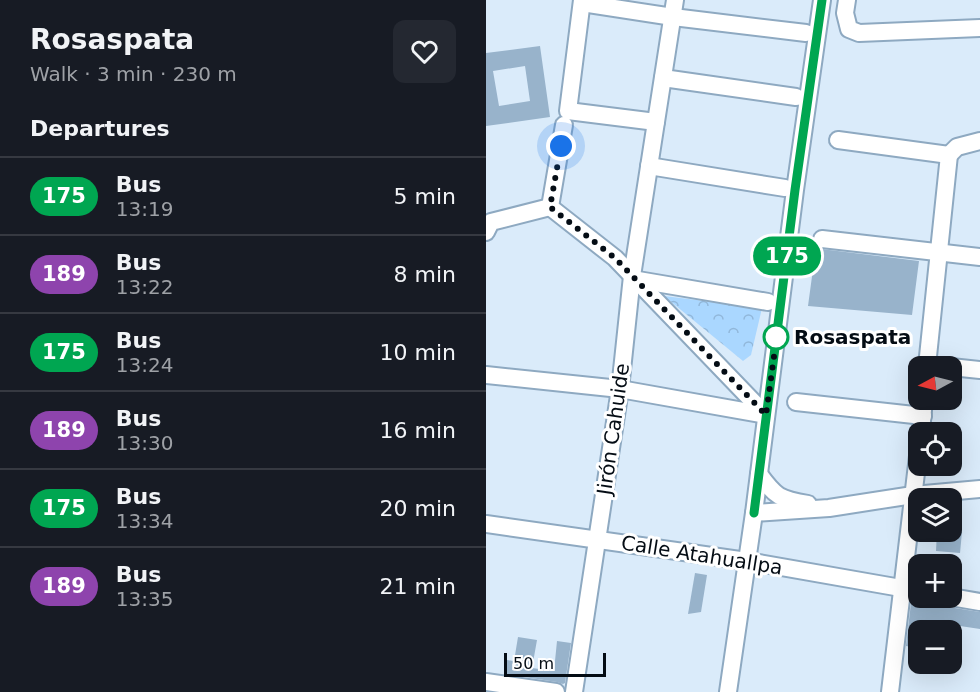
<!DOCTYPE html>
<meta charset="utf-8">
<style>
:root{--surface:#171b24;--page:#242831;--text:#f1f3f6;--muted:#9ea1a6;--line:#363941}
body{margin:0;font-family:"DejaVu Sans",sans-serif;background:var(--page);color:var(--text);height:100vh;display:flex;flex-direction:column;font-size:22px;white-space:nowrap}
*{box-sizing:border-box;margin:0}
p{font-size:20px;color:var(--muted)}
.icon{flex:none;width:33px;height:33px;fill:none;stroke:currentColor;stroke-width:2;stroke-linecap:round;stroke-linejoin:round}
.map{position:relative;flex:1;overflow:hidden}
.side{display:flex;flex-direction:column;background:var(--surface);width:486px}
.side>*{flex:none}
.badge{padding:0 12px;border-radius:20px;font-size:21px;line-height:39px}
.needle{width:39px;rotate:263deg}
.fabs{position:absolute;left:422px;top:356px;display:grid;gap:12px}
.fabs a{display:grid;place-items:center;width:54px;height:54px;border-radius:12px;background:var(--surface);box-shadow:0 6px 24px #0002;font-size:30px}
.scale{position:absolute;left:18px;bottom:15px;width:102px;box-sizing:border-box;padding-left:6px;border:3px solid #040c14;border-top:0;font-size:16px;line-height:21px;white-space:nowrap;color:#040c14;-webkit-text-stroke:4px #fff;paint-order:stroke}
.you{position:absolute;width:30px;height:30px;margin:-15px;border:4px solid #fff;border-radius:50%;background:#1a73e8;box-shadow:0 0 0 9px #1a73e833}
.map>.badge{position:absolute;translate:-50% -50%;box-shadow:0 0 0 3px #fff}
h2{padding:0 30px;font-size:22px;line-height:54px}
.round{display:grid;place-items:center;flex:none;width:63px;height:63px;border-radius:12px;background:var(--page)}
.overview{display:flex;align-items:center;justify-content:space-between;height:102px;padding:0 30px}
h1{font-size:28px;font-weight:700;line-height:45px}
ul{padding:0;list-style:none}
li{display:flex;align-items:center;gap:18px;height:78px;padding:0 30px;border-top:2px solid var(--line)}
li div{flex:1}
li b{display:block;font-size:22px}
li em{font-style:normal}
li .badge{min-width:66px;font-weight:700;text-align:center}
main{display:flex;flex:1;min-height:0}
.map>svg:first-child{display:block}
.park{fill:url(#park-crowns)}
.building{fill:#98b3cb;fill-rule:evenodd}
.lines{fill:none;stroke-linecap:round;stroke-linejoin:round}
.minor-casing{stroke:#8ea9c1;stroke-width:20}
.minor{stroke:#fff;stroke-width:16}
.line-casing{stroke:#fff;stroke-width:14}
.line{stroke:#00a651;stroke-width:9}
.walk{stroke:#040c14;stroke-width:6;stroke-dasharray:0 10.8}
.stop-dot{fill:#fff;stroke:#00a651;stroke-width:3}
.labels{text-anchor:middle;stroke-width:6;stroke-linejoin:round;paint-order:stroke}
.stop-label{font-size:20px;font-weight:bold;fill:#040c14;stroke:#fff;text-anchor:start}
.street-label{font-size:20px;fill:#040c14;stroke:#fff}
</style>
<main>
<section class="side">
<div class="overview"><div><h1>Rosaspata</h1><p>Walk · 3 min · 230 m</p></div><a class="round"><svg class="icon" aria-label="heart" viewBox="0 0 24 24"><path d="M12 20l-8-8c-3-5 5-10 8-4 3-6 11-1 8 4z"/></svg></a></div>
<h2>Departures</h2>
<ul>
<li><span class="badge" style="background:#00a651;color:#fff">175</span><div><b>Bus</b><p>13:19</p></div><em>5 min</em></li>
<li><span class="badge" style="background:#8e44ad;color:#fff">189</span><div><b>Bus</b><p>13:22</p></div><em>8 min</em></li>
<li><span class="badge" style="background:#00a651;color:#fff">175</span><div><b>Bus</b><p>13:24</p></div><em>10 min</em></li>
<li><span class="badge" style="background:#8e44ad;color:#fff">189</span><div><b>Bus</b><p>13:30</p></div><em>16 min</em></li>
<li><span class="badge" style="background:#00a651;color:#fff">175</span><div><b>Bus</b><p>13:34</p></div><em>20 min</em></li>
<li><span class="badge" style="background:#8e44ad;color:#fff">189</span><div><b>Bus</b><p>13:35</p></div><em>21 min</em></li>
</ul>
</section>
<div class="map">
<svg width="494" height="692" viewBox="0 0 494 692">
<defs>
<pattern id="park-crowns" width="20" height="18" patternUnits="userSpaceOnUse" patternTransform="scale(1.5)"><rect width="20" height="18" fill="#aad7ff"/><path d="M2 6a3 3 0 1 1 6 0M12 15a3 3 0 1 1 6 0" fill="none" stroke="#91b7da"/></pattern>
</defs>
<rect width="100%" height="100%" fill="#daebfa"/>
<path class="park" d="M178 296 276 308 265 355 257 361Z"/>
<g class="building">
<path d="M54 46 64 117 0 126V53ZM39 66 44 101 13 106 7 71Z"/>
<path d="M330 247 335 249 433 261 426 315 322 306Z"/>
<path d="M451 531 476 532 474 553 450 551Z"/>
<path d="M209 573 221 575 215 612 202 614Z"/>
<path d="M431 602 494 612V629L441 621 439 630H432V648L420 646 425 603Z"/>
<path d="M32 637 51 640 46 668 68 671 71 641 85 643 79 683 77 684 71 682 19 674 21 660 28 661Z"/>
</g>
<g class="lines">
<defs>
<g id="minor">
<path d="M96 0 82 111 170 122"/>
<path d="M361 0 359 13 363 29 373 33 494 28"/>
<path d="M96 3 187 17 320 33"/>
<path d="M177 78 310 97"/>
<path d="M352 140 463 155"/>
<path d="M463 155 471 147 494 141"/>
<path d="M163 166 299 188"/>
<path d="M64 207 129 258 280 415"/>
<path d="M64 207 78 125"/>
<path d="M0 232 5 222 64 207"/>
<path d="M336 239 494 257"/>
<path d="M152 280 282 302"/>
<path d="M441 366 463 155"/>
<path d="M465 367 494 370"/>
<path d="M0 375 134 389 280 415"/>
<path d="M310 402 437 416"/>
<path d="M435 432 438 399"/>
<path d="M273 474C290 497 293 499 322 504"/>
<path d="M268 513 343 508 427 495 494 489"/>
<path d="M0 524 261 561 432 591"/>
<path d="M465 597 494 602"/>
<path d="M0 682 70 692"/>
<path d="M88 692 134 389 146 276 189 0"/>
<path d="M242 692 268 513 309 190 336 0"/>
<path d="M404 692 432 456"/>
</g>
</defs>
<use href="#minor" class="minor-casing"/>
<use href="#minor" class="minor"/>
</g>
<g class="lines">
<defs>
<path id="line" d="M268 513 309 190 336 0"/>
</defs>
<use href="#line" class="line-casing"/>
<use href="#line" class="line"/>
<path class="walk" d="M75 146 64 207 129 258 280 415 292 327 290 337"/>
</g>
<circle class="stop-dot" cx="290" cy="337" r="12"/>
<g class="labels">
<g class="stop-label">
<text x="308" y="344">Rosaspata</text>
</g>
<g class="street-label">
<text transform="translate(127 429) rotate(-82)" y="7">Jirón Cahuide</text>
<text transform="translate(216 555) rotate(9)" y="7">Calle Atahuallpa</text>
</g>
</g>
</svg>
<div class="fabs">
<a><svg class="needle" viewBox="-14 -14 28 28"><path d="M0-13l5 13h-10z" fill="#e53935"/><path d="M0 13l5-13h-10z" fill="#9ea1a6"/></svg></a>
<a><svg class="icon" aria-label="locate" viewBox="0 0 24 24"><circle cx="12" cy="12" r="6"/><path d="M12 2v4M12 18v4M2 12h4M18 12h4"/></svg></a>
<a><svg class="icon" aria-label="layers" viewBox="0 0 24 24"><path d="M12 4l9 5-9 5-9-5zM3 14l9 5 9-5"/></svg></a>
<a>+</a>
<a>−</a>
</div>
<div class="scale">50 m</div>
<div class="you" style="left:75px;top:146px"></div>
<b class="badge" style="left:301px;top:256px;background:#00a651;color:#fff">175</b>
</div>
</main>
